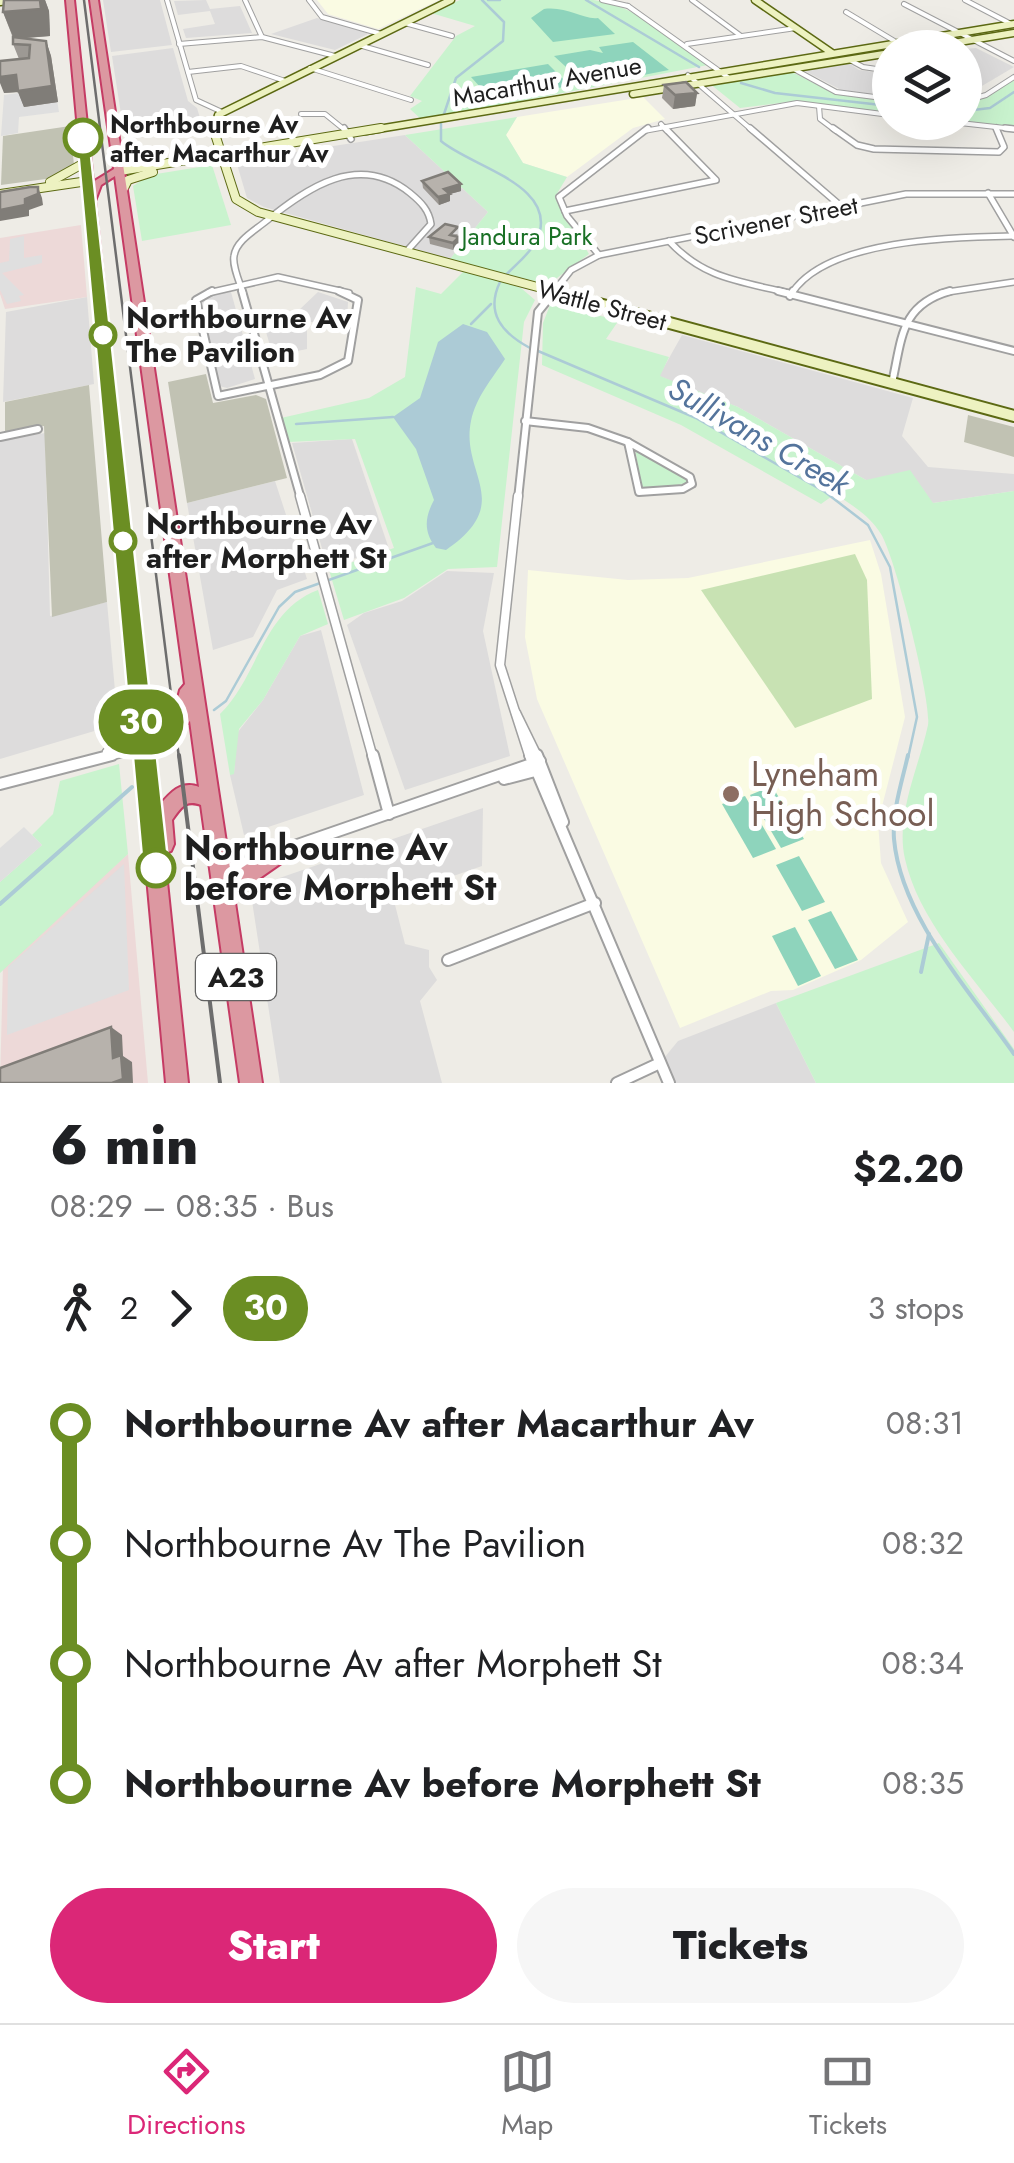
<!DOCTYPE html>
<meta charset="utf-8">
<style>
:root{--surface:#fff;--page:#f6f6f6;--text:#202124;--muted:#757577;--line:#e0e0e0;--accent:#db2777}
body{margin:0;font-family:Jost,sans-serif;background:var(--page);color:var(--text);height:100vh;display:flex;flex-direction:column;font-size:38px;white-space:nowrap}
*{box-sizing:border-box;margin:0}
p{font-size:32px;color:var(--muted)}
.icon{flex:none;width:55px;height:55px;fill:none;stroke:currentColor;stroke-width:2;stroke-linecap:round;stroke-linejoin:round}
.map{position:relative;height:1083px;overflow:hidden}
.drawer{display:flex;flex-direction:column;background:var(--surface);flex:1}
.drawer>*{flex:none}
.badge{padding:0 20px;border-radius:32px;font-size:35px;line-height:65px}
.controls{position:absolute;left:872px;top:30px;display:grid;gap:20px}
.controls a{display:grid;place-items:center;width:110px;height:110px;border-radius:50%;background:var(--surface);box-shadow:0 10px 40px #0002;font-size:50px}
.map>.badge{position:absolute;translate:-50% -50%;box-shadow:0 0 0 5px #fff}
.legs{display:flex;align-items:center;gap:15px;height:110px;padding:0 50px;font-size:32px}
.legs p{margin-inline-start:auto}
.headline{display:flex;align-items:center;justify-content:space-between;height:170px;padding:0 50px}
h1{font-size:55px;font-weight:800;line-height:75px}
.primary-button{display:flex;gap:20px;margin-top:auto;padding:20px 50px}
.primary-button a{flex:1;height:115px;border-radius:60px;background:var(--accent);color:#fff;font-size:40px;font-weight:800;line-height:115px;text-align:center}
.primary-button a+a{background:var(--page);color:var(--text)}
ul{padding:0 50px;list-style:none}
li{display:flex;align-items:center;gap:35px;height:120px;font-size:38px}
li i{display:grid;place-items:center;width:15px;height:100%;margin:0 12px;background:currentColor}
li i::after{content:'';width:25px;height:25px;margin:-12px;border:8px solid;border-radius:50%;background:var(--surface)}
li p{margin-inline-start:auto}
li:first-child i{background:linear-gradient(#0000 50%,currentColor 0)}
li:last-child i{background:linear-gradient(currentColor 50%,#0000 0)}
.tab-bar{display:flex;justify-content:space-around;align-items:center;height:140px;border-top:2px solid var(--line);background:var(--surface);font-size:28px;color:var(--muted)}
.tab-bar a{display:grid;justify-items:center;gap:5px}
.tab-bar .selected{color:var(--accent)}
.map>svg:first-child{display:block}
.residential{fill:#dddcdc}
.commercial{fill:#edd9d8}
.education{fill:#fafbe3}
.construction{fill:#c1c2b3}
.grass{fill:#c8e2b3}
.park{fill:#c9f3ce}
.pitch{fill:#8ed4bc}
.parking{fill:#dfdfdf}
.water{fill:#accbd6}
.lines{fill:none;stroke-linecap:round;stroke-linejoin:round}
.stream-far1{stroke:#accbd6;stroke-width:2.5}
.stream{stroke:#accbd6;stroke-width:4}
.street-far4-casing{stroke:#a0a0a0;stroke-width:6}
.street-far3-casing{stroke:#a0a0a0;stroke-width:8}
.street-far2-casing{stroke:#a0a0a0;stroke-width:10}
.street-far1-casing{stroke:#a0a0a0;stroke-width:11}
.street-casing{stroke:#a0a0a0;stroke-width:14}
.secondary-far2-casing{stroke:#5c6913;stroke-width:9}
.secondary-far1-casing{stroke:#5c6913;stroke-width:10}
.secondary-casing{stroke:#5c6913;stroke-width:14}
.highway-casing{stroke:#c53b64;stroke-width:4}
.street-far4{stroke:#fff;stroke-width:4}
.street-far3{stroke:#fff;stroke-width:5}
.street-far2{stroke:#fff;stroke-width:6}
.street-far1{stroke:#fff;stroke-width:8}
.street{stroke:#fff;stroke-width:10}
.secondary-far2{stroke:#edf2c1;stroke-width:6}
.secondary-far1{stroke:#edf2c1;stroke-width:8}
.secondary{stroke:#edf2c1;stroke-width:10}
.highway{fill:#dc98a1;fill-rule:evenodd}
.tram-far1{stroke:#6d6d6d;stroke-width:2.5}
.tram{stroke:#6d6d6d;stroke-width:4}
.wall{fill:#9d9994}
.shaded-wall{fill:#807d78}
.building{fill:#b7b2ac;stroke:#807d78;stroke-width:2.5}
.line-1{fill:#6b8e23;stroke:#fff;stroke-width:2.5}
.stop-1-dot{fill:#fff;stroke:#6b8e23;stroke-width:5}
.education-dot{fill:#8d6e63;stroke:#fff;stroke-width:4}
.labels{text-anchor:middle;stroke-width:10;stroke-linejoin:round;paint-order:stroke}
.far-street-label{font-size:25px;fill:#1f1f1f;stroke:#fff}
.far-stop-label{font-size:25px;font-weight:bold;fill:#1f1f1f;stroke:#fff;text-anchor:start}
.far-park-label{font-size:25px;fill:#197025;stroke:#fff}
.shield{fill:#fff;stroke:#626262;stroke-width:2.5}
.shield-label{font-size:28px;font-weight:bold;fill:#1f1f1f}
.stop-label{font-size:30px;font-weight:bold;fill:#1f1f1f;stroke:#fff;text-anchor:start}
.water-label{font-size:32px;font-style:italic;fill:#54749c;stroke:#fff}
.near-education-label{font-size:35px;fill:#785e54;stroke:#fff;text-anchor:start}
.near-stop-label{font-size:35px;font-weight:bold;fill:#1f1f1f;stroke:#fff;text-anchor:start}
</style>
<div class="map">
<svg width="1014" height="1083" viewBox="0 0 1014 1083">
<rect width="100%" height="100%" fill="#eeece6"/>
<g class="residential">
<path d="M103 0H160L172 45 111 52Z"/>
<path d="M206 0 210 9 240 6 252 33 186 38 183 29 215 24 210 11 178 15 174 1Z"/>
<path d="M317 18 367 33 368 34 335 50 271 34Z"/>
<path d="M173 48 188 101 197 108 203 128 125 140 112 56Z"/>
<path d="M976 48 1014 67 965 96V49Z"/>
<path d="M850 64 859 70 890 74V96L841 90 805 71Z"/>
<path d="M405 135 488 212 450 259 264 207 247 198 236 161Z"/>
<path d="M231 292 255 379 227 388 219 386 200 304 205 296Z"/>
<path d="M318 292 348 302 347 322H307V349L273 356 262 318 298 311Z"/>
<path d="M87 297 94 384 3 402 6 312Z"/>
<path d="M682 335 913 398 902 436 928 467 1014 474V491L933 503 866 480 738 407 659 376Z"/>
<path d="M45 433 50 616 107 602 118 724 0 759V441Z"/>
<path d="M352 439 389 549 327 566 292 443Z"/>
<path d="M275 481 307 579 277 590 253 637 213 650 187 503Z"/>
<path d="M447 571 494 573 483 631 510 756 405 790 347 625 364 613 402 601Z"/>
<path d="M321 630 364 795 244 835 230 775 234 773 237 733 263 700 300 636Z"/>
<path d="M483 808 482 866 393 897 405 944 429 950V967L437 980 420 1001 442 1083H280L250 888Z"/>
<path d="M776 1003 816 1083H672L660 1063 678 1041Z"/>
</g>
<g class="commercial">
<path d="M81 225 87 297 5 309 0 294V238Z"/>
<path d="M128 854 148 1083H0L3 966Z"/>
</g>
<g class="education">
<path d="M317 0H439L378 29 328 14Z"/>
<path d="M643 97 665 119 633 128 567 177 523 163 506 135 517 117Z"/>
<path d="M870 540 881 574 905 717 878 822 881 863 908 922 861 960 793 990 771 991 680 1028 537 699 525 637 528 570 628 580 688 578Z"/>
</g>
<g class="construction">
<path d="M70 126 74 165 53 178 1 185 3 136Z"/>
<path d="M206 374 213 403 256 395 266 399 287 478 187 503 168 382Z"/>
<path d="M89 385 107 602 52 617 44 426 5 433V402Z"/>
<path d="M968 415 1014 427V457L964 442Z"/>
</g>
<path class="grass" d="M855 554 867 580 872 699 795 728 701 590Z"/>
<g class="park">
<path d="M460 0C503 0 550 0 593 0 634 5 677 39 708 65L422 120 410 109 422 101 410 96 456 36 475 26 431 13Z"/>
<path d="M790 71 833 93 890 101V114L788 102 740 108 709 83Z"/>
<path d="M1014 79V129L965 122V102L986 97Z"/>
<path d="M517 117 506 135 523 163 567 177 555 197 589 254 553 281 542 283 450 259 488 212 405 135Z"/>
<path d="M212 165 231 225 142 241 133 186 150 175Z"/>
<path d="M465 270 521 288 535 300 524 322 497 567 448 569 404 598 344 620 329 570 394 548 355 439 288 442 281 418 369 398 405 377 416 287 441 294Z"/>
<path d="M550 305 619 320 606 339 669 357 660 376 738 407 866 480 910 470 933 503 1014 491V1032C977 981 919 923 905 859 895 815 919 767 928 725 932 702 895 556 881 534 870 516 852 505 835 494L821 504 681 425 542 365 543 323Z"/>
<path d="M635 448 687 480V483L642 491Z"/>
<path d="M318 590 328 624 300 636 263 700 239 729 234 774 230 775 220 714C259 676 262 611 318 590Z"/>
<path d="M119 764 128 854 0 973V882L42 845 32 835 53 814 60 781Z"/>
<path d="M939 943 1014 1049V1083H816L776 1003Z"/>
</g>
<g class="pitch">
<path d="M544 9C567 6 583 20 598 18L615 34 553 42 531 18Z"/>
<path d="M633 42 669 70 587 86 554 56 590 50 603 53 599 47Z"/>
<path d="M548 64 570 86 491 99 471 77Z"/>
<path d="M772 786 804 839 781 848 750 795Z"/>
<path d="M745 796 776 849 753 858 722 804Z"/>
<path d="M799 856 825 902 802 911 776 865Z"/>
<path d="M831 911 858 960 835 969 808 920Z"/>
<path d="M795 927 821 976 798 986 772 936Z"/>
</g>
<g class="parking">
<path d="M55 88 59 112 19 117 18 133 1 136 4 95Z"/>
<path d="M24 236V258L42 255V263L2 273 24 295 19 296 21 301 7 304 0 290V263L9 261 10 239Z"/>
<path d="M24 827 42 845 0 882V848Z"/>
<path d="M124 864 129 990 7 1035 8 967Z"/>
</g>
<path class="water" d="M463 324 487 332 505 359C492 379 476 397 471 421 460 474 516 502 446 550L436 548C423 531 425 517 434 500L416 449 393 417 420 398 438 342Z"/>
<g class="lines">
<g class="stream-far1">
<path d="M488 0H500"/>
<path d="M586 0 699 67"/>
<path d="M741 83 775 93 890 106"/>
<path d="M965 111 990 108 1014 92"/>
<path d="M444 114 456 78 503 41 504 22 482 0"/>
<path d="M441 121V141C471 167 561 185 537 240 530 254 515 265 505 276"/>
<path d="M500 282C485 313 502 333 530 348"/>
<path d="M471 324 491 304"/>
<path d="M538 351 696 418 825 492 868 525 890 567 917 717 908 758"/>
<path d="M296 424 393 417"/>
<path d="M214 710 226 701 279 607 295 592 433 543"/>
</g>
<g class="stream">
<path d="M908 755C902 782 892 811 894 839 901 918 971 992 1014 1054"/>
<path d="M0 904 132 787"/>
<path d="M921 972 929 934"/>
</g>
<defs>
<g id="street-far4">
<path d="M167 0 196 100 222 112"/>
<path d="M245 0 262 37"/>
<path d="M309 0 322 17 381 34"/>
<path d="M602 0 628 6"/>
<path d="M692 0 741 36"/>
<path d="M965 0 1011 24"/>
<path d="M904 4 1014 61"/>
<path d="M628 6 729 78"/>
<path d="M846 12 896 42"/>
<path d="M405 23 452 36"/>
<path d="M179 44 262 37 335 56"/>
<path d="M687 44 796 28"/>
<path d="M359 45 428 65"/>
<path d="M848 59 863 67 890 71"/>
<path d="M310 68 411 100"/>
<path d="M792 68 836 92 890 99"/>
<path d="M188 72 241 66 285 81"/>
<path d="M688 75 753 131"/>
<path d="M965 101 986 95 1014 77"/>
<path d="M819 106 820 119 836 131"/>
<path d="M301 114H325L346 131"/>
<path d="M951 122 1014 129"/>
<path d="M661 124 667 131"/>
<path d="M644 131 797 103 890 115"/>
</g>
<g id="street-far3">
<path d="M344 128 351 139"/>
<path d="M750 128 842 207"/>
<path d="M833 128 857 145 874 149 999 152 1004 147 996 128"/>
<path d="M1005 128 1014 129"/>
<path d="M988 193 1014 237"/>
<path d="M565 211 716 180 665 128"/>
<path d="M669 241C704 279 740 281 788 293"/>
<path d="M599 255 567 216 559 197 648 128"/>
<path d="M208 293 278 277 349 293"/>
<path d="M243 293C240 283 232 266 234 256 236 241 254 231 265 222 308 187 359 152 410 193 421 202 429 210 431 224L406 252"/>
<path d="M553 293 571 270 599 255 906 194H1014"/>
<path d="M792 293C827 239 954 237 1014 236"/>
<path d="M941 293 1014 282"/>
</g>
<g id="street-far2">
<path d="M212 291 196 300 218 396 320 375 348 361 358 300 339 291"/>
<path d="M242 291 301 499"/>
<path d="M778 291 1014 351"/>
<path d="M790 296 793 291"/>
<path d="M892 383C902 339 900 305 950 291"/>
<path d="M525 421 588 428 628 442"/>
<path d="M0 437 38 429"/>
<path d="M628 442 690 477 692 484 683 489 639 492Z"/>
<path d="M518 499 538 312 555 291"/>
</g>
<g id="street-far1">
<path d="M300 496 373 758"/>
<path d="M518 496 500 665 530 758"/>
<path d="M516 713 538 758"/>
<path d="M107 752 138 726"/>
<path d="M102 758 140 748"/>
</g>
<g id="street">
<path d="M373 755 389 814"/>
<path d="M530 755 669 1083"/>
<path d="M537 755 563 822"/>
<path d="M504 779 539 770"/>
<path d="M0 784 112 755"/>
<path d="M280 851 540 761"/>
<path d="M223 870 257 859"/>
<path d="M448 960 595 903"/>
<path d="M617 1083 660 1063"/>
</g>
<g id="secondary-far2">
<path d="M755 0 832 53"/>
<path d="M0 2 21 0"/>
<path d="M923 48 1014 33"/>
<path d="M633 94 890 53"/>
<path d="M214 131 218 115 451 0"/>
<path d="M366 131 1014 24"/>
</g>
<g id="secondary-far1">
<path d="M213 128 236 199 258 212 560 293"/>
<path d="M120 171 381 128"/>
<path d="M50 182 86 162"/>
<path d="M123 190 128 180 153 172"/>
<path d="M0 194 88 181"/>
</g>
<path id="secondary" d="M551 291 1014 416"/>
<path id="highway" d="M66 0H74L93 182 114 169 90 0H98L231 875 280 842 287 845 290 852 287 859 234 896 262 1083H240L201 805C185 799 181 808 172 820L174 844 171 851 164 853 188 1083H166ZM115 176 185 684 180 690 174 715 151 731 95 201 101 185ZM190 721 199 787C181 780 170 793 159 806L153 751Z"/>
</defs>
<use href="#street-far4" class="street-far4-casing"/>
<use href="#street-far3" class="street-far3-casing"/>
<use href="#street-far2" class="street-far2-casing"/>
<use href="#street-far1" class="street-far1-casing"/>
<use href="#street" class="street-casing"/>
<use href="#secondary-far2" class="secondary-far2-casing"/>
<use href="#secondary-far1" class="secondary-far1-casing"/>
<use href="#secondary" class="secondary-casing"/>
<use href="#highway" class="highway-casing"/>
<use href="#street-far4" class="street-far4"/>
<use href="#street-far3" class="street-far3"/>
<use href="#street-far2" class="street-far2"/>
<use href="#street-far1" class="street-far1"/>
<use href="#street" class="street"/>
<use href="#secondary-far2" class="secondary-far2"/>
<use href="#secondary-far1" class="secondary-far1"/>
<use href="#secondary" class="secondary"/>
<use href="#highway" class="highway"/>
<path class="tram-far1" d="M84 0 179 758"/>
<path class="tram" d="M179 755 220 1083"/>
</g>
<g class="wall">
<path d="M4 0H45L49 11 50 36 23 38 46 41 51 56 58 102 24 107 18 92 4 93 19 59 13 44V38L3 12Z"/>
<path d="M664 85 697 93 695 106 673 109 662 98Z"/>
<path d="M422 181 461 191 450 194V201L439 205 423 188Z"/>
<path d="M458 234 456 236 459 237V244L453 250 430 244 429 237Z"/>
</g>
<g class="shaded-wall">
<path d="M40 0H45L49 11 50 36 14 39 3 12Z"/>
<path d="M46 41 51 56 58 102 24 107 18 92 4 93 0 83V77L16 75Z"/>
<path d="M697 93 695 106 673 109 675 95Z"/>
<path d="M461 184V191L450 194V201L439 205 438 197 444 189Z"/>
<path d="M38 187 42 198 43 205 29 210V216L0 221V210L25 199Z"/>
<path d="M459 237V244L453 250V243Z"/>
<path d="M111 1027 122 1035 123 1056 132 1062 133 1083H112L113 1058Z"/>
</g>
<g class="building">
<path d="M4 0H40L41 9 3 12Z"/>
<path d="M13 37 46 41 52 86 18 91 16 75 0 77V61L29 58 30 45 13 44Z"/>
<path d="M686 82 697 93 675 95 664 85Z"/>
<path d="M448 172 461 184 444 189 450 194 438 197 422 181Z"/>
<path d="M30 187H38V194L25 199V205L0 210V192Z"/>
<path d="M445 224 458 227 450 235 459 237 453 243 429 237Z"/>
<path d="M111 1027 113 1058 121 1055 123 1079 112 1083H0V1068Z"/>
</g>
<path class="line-1" d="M83 134 89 138 169 868 165 877 156 880 147 877 143 868 77 138Z"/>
<g class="stop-1-dot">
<circle cx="83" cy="138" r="18"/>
<circle cx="103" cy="335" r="12"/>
<circle cx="123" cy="541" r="12"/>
<circle cx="156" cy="868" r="18"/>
</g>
<circle class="education-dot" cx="731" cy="794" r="10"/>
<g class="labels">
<g class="far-street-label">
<text transform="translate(547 81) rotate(-10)" y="9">Macarthur Avenue</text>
<text transform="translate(776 220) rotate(-11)" y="9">Scrivener Street</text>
<text transform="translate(602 305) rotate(15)" y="9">Wattle Street</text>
</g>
<g class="far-stop-label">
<text x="110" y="133">Northbourne Av<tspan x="110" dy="29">after Macarthur Av</tspan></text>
</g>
<g class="far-park-label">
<text x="527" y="245">Jandura Park</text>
</g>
<rect class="shield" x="196" y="954" width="80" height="46" rx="8"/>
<g class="shield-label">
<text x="236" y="987">A23</text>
</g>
<g class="stop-label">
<text x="126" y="328">Northbourne Av<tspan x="126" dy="34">The Pavilion</tspan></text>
<text x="146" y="534">Northbourne Av<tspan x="146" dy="34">after Morphett St</tspan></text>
</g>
<g class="water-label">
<text transform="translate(759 436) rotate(30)" y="11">Sullivans Creek</text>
</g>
<g class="near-education-label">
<text x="751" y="786">Lyneham<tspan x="751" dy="40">High School</tspan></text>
</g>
<g class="near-stop-label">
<text x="184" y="860">Northbourne Av<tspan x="184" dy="40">before Morphett St</tspan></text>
</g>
</g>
</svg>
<div class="controls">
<a><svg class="icon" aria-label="layers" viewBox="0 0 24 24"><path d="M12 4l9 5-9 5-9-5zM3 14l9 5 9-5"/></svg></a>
</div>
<b class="badge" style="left:141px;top:722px;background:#6b8e23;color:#fff">30</b>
</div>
<section class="drawer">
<div class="headline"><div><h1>6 min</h1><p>08:29 – 08:35 · Bus</p></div><b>$2.20</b></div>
<div class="legs"><svg class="icon" aria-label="walk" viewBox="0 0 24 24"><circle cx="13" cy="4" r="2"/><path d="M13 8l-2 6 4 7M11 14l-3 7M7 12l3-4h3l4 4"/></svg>2<svg class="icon" aria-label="forward" viewBox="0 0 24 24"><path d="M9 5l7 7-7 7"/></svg><b class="badge" style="background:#6b8e23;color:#fff">30</b><p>3 stops</p></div>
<ul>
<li><i style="color:#6b8e23"></i><b>Northbourne Av after Macarthur Av</b><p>08:31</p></li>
<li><i style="color:#6b8e23"></i><span>Northbourne Av The Pavilion</span><p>08:32</p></li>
<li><i style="color:#6b8e23"></i><span>Northbourne Av after Morphett St</span><p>08:34</p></li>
<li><i style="color:#6b8e23"></i><b>Northbourne Av before Morphett St</b><p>08:35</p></li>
</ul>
<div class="primary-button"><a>Start</a><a>Tickets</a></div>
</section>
<nav class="tab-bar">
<a class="selected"><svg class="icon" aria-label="directions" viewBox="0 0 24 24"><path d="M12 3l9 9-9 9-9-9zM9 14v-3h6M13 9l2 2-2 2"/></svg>Directions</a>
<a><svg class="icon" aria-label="map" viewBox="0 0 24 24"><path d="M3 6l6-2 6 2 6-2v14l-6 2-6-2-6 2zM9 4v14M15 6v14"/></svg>Map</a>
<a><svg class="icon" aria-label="tickets" viewBox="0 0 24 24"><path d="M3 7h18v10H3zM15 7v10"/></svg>Tickets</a>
</nav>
